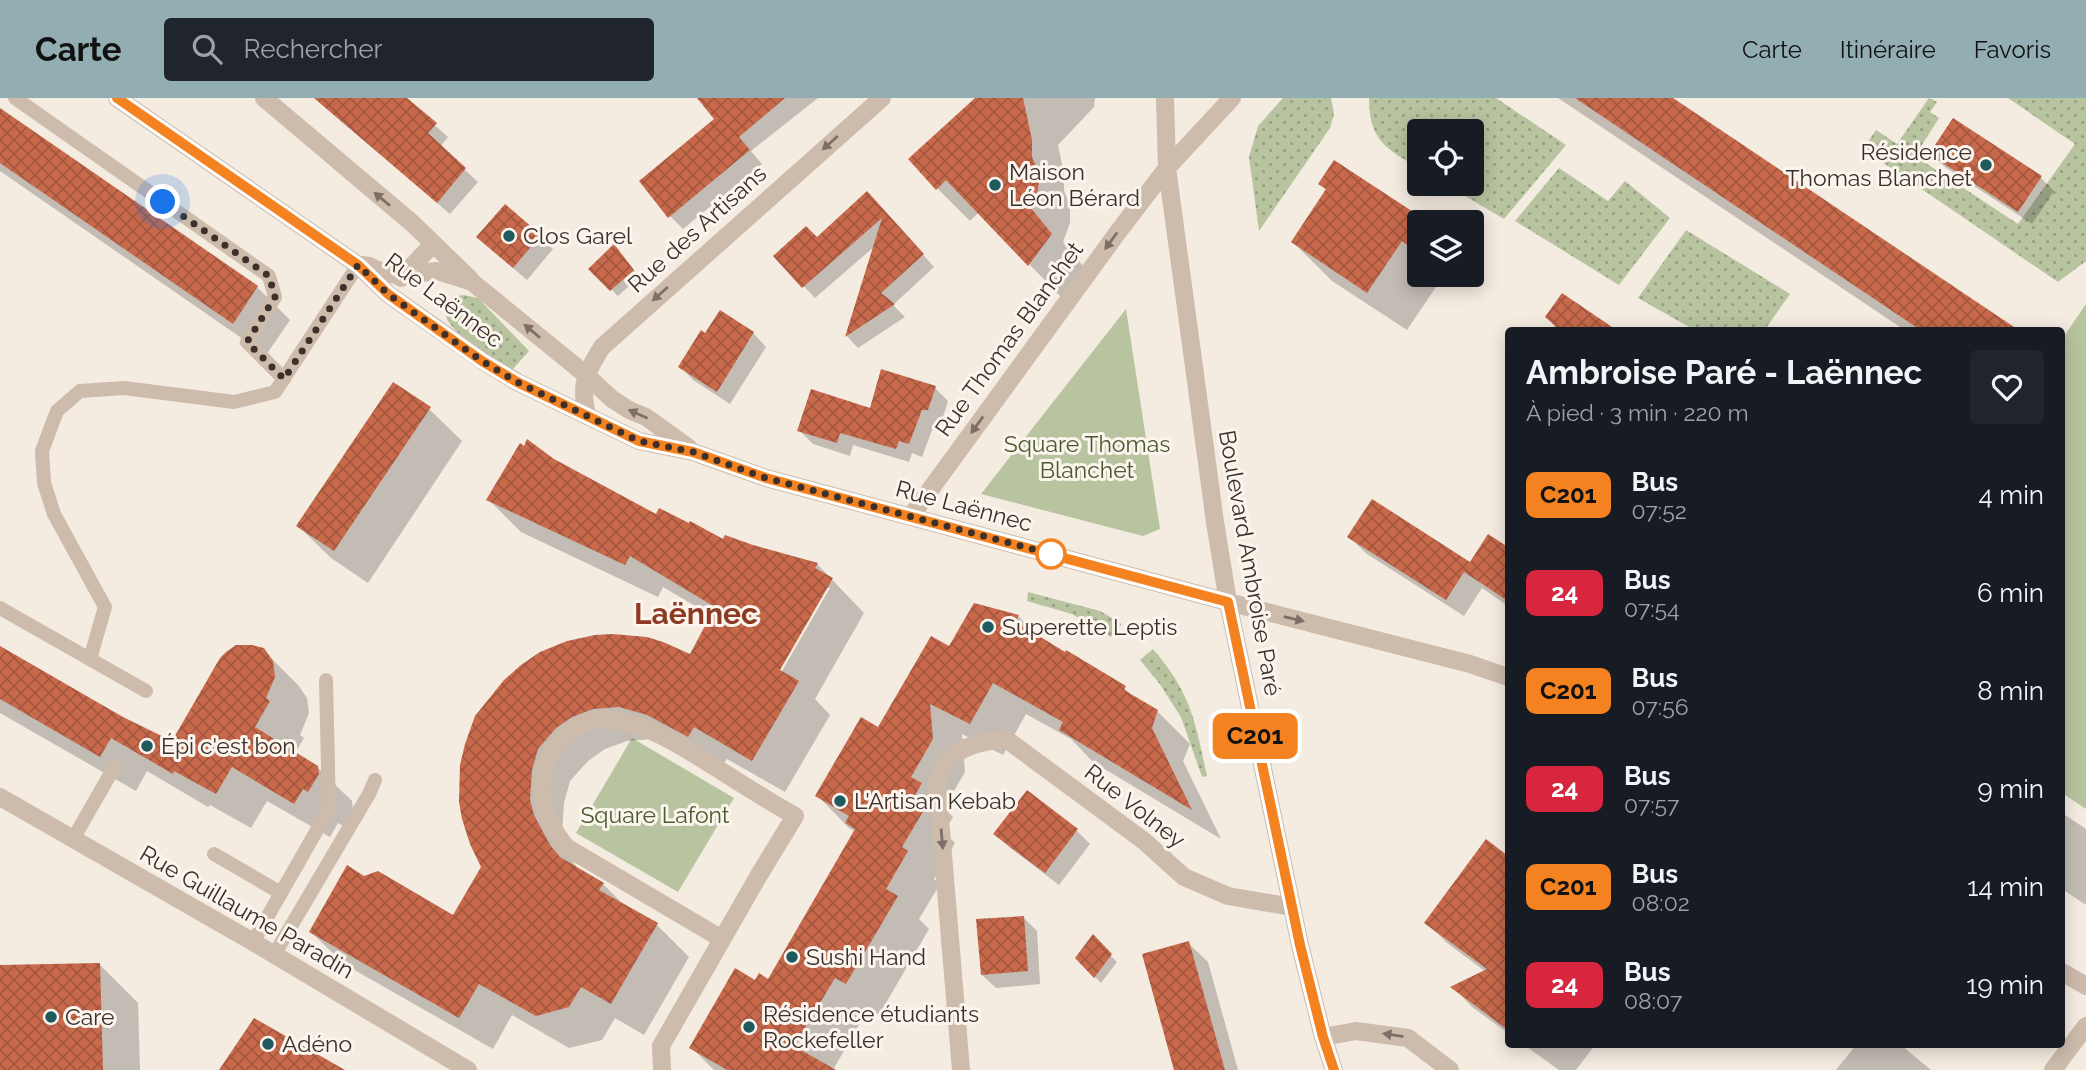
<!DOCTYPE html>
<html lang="fr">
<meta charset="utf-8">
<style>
:root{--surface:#171b24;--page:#20242c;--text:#f1f3f6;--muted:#9ea1a6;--accent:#92aeb2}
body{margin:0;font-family:Raleway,sans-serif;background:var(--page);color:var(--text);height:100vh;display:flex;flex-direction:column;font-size:26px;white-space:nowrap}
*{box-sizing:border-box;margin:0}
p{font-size:23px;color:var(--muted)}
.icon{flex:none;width:38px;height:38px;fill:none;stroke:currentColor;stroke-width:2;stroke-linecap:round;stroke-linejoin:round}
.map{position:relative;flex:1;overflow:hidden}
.sheet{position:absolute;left:1505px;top:229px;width:560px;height:721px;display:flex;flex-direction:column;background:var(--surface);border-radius:7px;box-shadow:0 4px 18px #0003}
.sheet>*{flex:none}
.badge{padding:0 14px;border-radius:10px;font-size:24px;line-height:46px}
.tools{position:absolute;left:1407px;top:21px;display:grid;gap:14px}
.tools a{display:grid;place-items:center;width:77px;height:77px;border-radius:7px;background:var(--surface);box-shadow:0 4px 18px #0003;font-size:35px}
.you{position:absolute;width:35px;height:35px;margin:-18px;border:5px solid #fff;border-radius:50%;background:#1a73e8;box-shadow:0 0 0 10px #1a73e833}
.map>.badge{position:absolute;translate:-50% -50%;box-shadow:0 0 0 4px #fff}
.round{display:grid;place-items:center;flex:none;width:74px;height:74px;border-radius:7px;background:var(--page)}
.summary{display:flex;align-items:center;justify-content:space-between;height:119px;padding:0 21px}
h1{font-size:33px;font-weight:700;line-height:52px}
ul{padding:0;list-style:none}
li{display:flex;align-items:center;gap:21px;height:98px;padding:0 21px}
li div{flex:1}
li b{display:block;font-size:26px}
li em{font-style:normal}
li .badge{min-width:77px;font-weight:700;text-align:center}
header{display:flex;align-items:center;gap:42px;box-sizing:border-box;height:98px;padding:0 35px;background:var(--accent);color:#111}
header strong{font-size:33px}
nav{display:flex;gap:38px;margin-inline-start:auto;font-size:24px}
.search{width:490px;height:63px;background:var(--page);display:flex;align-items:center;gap:18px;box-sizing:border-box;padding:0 24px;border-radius:7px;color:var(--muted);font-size:26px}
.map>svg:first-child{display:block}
.grass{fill:url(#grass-dots)}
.park{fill:#b8c4a0}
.shadow{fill:#0003;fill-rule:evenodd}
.building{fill:url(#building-cross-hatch)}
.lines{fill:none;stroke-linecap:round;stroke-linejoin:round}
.service{stroke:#cdbbac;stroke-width:14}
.pedestrian{stroke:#cdbbac;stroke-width:18}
.minor{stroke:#cdbbac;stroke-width:18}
.tertiary{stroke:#cdbbac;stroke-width:18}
.oneway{fill:#7d6f65}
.line-casing{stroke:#fff;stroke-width:16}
.line{stroke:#f58220;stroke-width:10}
.walk{stroke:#3b302b;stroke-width:7;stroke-dasharray:0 12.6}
.poi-dot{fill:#1f5a5e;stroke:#fbf5ee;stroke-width:2.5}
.stop-dot{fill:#fff;stroke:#f58220;stroke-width:3.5}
.labels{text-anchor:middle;stroke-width:6;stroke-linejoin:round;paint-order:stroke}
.poi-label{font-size:23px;fill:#3b302b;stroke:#fbf5ee;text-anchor:start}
.street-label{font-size:23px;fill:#3b302b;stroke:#fbf5ee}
.park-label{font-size:23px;fill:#4a5a2e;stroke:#fbf5ee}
.district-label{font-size:30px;font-weight:bold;fill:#8c3b22;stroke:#fbf5ee}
</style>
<header>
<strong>Carte</strong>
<div class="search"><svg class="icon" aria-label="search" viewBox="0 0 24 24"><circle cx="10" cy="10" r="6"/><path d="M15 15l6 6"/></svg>Rechercher</div>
<nav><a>Carte</a><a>Itinéraire</a><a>Favoris</a></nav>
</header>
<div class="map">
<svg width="2086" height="972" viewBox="0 0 2086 972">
<defs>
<pattern id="grass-dots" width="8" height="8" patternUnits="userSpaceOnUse" patternTransform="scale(1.75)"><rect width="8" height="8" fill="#b8c4a0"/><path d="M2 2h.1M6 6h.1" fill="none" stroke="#97a083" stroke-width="1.8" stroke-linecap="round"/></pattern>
<pattern id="building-cross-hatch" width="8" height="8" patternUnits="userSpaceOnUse" patternTransform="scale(1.75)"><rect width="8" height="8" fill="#c8694b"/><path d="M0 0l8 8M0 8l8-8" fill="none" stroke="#a4573f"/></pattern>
</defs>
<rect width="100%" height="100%" fill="#f4ebe1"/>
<g class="grass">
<path d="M1283 0H1331L1334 16 1330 30 1259 133 1249 59 1258 28Z"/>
<path d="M1369 0H1496L1566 47 1504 121 1445 86H1472V33H1419V70C1386 51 1369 42 1369 0Z"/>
<path d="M1929 0 1937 4 1930 14 1939 20 1915 58 2018 126 2075 46 2008 0H2086V163L2058 184 1863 51 1876 32 1897 46Z"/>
<path d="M1559 70 1608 103 1625 83 1670 120 1619 187 1515 123Z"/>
<path d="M1686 132 1790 196 1764 233H1696L1638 200Z"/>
<path d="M464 197 478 200 529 253 512 272C498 262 449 235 446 218 445 210 451 203 456 198Z"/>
<path d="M1028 494 1100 513 1122 526 1111 539 1072 516 1027 503Z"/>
<path d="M1153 551C1191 595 1195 623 1207 678L1202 679 1181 619 1159 585 1140 562Z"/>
</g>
<g class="park">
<path d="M2086 206V711L2062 695V241Z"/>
<path d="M1126 211 1160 431 1143 438 981 396Z"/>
<path d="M632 640 734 700 678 794 576 735Z"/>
</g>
<g class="shadow">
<path d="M314 0H404L448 39 440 49 478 84 450 116Z"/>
<path d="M719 0H818L751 53 762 66 683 131 670 118 717 22Z"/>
<path d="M977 0H1095L1094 9 1058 47 1064 76V93L1070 107V125L1063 144 1084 169 1062 200 979 114 970 123 937 90Z"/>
<path d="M1558 0H1669L2014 233H1906Z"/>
<path d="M0 12 257 189 290 222 266 257 0 73Z"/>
<path d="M1932 56 2041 80 2054 93 2032 126 1945 69Z"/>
<path d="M1335 64 1426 124H1419V177H1456L1450 186 1442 180 1407 232 1332 183 1293 144 1327 93 1320 86Z"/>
<path d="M879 107 934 169 893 207 905 219 858 250 847 238 875 148 815 200 775 158 817 141Z"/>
<path d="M505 108 553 151 527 182 492 152Z"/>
<path d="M620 155 639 179 618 198 591 171Z"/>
<path d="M1555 226 1615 233H1551Z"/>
<path d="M753 235 766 249 730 306 693 282 680 268 705 237Z"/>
<path d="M935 290 948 303 941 325 935 324 922 359 912 355 909 364 853 347 850 358 813 346 799 332 871 312Z"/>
<path d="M429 311 462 343 368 485 331 460 298 428Z"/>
<path d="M553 363 657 419 724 443 752 449 817 466 864 515 815 601 830 617 785 694 727 661 721 670 653 641 627 643 605 651 588 663 570 683 564 705 562 735 566 752 577 770 603 786 626 809 657 827 689 859 644 937 615 920 602 942 569 950 512 917 493 951 344 866 311 834 364 780 454 819 483 769 522 568 690 558 712 518 663 489 658 499 521 434 489 402ZM825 490H830L778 580 775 579Z"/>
<path d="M1489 438 1508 451V508L1482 490 1464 518 1367 456 1349 439 1471 466Z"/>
<path d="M1018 518 1043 543 1124 590 1135 600 1157 613 1190 646 1183 663 1221 741 1093 664 1071 641 1026 616 1003 657 962 636 965 674 944 710 953 719 944 734 955 745 934 781 940 786 919 821 929 831 879 917 868 911 833 972H714L692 950 756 884 768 883 856 734 849 730 817 697 879 631 950 550Z"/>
<path d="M0 550 86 600 173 646 263 552 298 587 307 600 309 615 300 637 304 640 295 655 316 668 352 703 353 712 344 728 338 725 330 739 267 703 251 730 210 707 208 709 147 673 136 693 0 615Z"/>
<path d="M2062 715 2086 731V807L2062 791Z"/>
<path d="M1077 733 1090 746 1059 787 1009 749 996 736Z"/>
<path d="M1486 743 1508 760V935L1472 909 1453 889 1486 874 1447 845 1427 825Z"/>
<path d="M1023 819 1037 833 1040 886 996 890 982 877Z"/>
<path d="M1093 839 1117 864 1101 885 1077 860Z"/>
<path d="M1188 845 1208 864 1238 972H1176Z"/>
<path d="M99 866 138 905 140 972H0V868Z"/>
<path d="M1524 947H1595L1576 972H1559Z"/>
<path d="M1856 947H1901L1931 972H1836Z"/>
</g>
<g class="building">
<path d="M314 0H407L437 25 428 35 466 70 437 105Z"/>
<path d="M697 0H785L739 39 750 52 668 120 639 83 714 21Z"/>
<path d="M975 0H1023L1032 42V59L1038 72 1039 81 1038 92 1031 110 1052 136 1028 168 946 82 936 92 908 61Z"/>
<path d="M1575 0H1673L2020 233H1922Z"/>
<path d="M0 10 258 188 233 226 0 65Z"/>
<path d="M1953 20 2042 78 2018 114 1929 56Z"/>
<path d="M1334 62 1427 123 1419 124V134L1410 149 1402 143 1367 195 1291 144 1326 91 1318 86Z"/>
<path d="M867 93 924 156 881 195 895 206 845 239 882 120 802 190 773 158 806 128 817 139Z"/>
<path d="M505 106 541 137 513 170 476 139Z"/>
<path d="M614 146 634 172 610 193 588 171Z"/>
<path d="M1562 195 1618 233H1561L1545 219Z"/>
<path d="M720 212 754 234 717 294 678 269 701 232 705 235Z"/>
<path d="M881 271 936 288 928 312H922L909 346 899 343 896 351 840 335 837 345 797 333 811 291 870 310Z"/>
<path d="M393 284 431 309 334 453 296 428Z"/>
<path d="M527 341 554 361 656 416 659 410 689 425 690 423 723 441 725 437 753 447 818 465 815 470 833 480 780 572 799 583 752 663 694 629 688 639 647 617 619 609 593 611 572 619 556 630 538 651 532 672 530 701 534 717 550 747 560 759 604 785 599 792 658 825 611 906 581 889 569 909 536 918 479 886 459 920 309 834 347 767 364 778 378 773 453 817 481 769 470 746 462 721 459 704 460 667 465 646 475 618 504 582 521 567 540 554 567 543 595 537 612 536 647 539 663 544 690 556 715 509 630 458 625 467 486 402 520 345 524 348Z"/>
<path d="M1372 401 1470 464 1488 436 1508 449V503L1464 474 1446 502 1347 439Z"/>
<path d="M974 505 1019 517 1016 524 1065 554 1066 552 1126 588 1124 592 1158 612 1152 630 1192 712 1059 632 1063 624 993 585 970 626 930 606 933 641 911 679 922 685 911 704 924 712 902 749 908 753 886 791 898 798 846 886 835 880 794 948 836 972H727L689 950 735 870 755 882 759 875 768 881 855 731 845 725 849 718 815 698 861 619 878 629 931 538 949 548Z"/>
<path d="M236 547H252L264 550 273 563 275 579 266 600 270 603 255 629 318 668 319 676 308 694 303 691 294 706 232 669 216 696 174 673 173 676 111 640 100 659 0 601V548L123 619 172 643 220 560 226 554Z"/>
<path d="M1027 692 1078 731 1045 775 993 736Z"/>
<path d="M1486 741 1508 758V932L1450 889 1487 871 1424 825Z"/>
<path d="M1024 818 1028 873 981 877 976 821Z"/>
<path d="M1093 836 1112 856 1094 880 1075 860Z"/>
<path d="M1189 843 1225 972H1174L1142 856Z"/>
<path d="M100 865 103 972H0V867Z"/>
<path d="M254 920 345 972H219Z"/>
</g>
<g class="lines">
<g class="service">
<path d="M15 0 269 178 275 199 247 244 284 281"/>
<path d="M0 510 146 593"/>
<path d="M90 561 105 509 54 416 44 385 42 353 57 313 80 293 124 290 234 304 275 294 358 167"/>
<path d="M73 741 115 668"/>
<path d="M214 756 281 795"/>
<path d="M253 844 329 711 326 582"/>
<path d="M274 857 369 696 375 682"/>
</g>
<path class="pedestrian" d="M662 972 661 948 759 777 795 718C769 703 743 687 718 671 686 651 655 629 617 623 613 622 606 620 602 621 576 623 555 642 546 665 535 694 547 726 566 749L722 841"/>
<g class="minor">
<path d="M117 0 358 167 388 196 483 263 517 284 639 343 693 354 766 380 1228 504 1470 566 1508 579"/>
<path d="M264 0 412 125 470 181"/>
<path d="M362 167 369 168 386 176 404 177 437 173 472 184 585 276 612 301 629 312 646 319 689 350"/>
<path d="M401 180 433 146"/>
<path d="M587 318C580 286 585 276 602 249L882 0"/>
<path d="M911 418 1118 134 1167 70 1232 0"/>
<path d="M0 699 253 844 468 972"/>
<path d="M2062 874 2086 888"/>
<path d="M1323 939 1356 933 1408 940 1450 972"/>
<path d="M961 972 937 685C939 680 940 673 943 668 956 648 984 643 1006 641L1144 743 1184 779 1228 798 1292 809"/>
<path d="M2053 972 2086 928"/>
</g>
<path class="tertiary" d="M1165 0 1167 70 1215 424 1228 504 1300 847 1323 939 1334 972"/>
</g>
<defs><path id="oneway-solid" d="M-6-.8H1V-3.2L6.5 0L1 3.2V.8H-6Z" transform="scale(1.75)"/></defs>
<g class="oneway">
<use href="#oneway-solid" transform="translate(830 45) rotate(138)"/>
<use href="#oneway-solid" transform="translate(382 101) rotate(-140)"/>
<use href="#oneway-solid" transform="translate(1111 143) rotate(126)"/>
<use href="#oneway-solid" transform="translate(660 196) rotate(138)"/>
<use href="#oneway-solid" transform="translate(532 233) rotate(-140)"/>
<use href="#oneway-solid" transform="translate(638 316) rotate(-156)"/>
<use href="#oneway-solid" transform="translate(977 327) rotate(126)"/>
<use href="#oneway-solid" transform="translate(1294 521) rotate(13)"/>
<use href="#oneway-solid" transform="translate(942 741) rotate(85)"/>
<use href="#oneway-solid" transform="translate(1393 937) rotate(-171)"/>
</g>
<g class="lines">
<defs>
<path id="line" d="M117 0 358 167 388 196 482 263 517 284 639 343 693 354 766 380 1228 504 1300 847 1323 939 1334 972"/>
</defs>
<use href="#line" class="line-casing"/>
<use href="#line" class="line"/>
<path class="walk" d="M163 104 269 178 275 199 247 244 284 281 358 167 388 196 482 263 517 284 639 343 693 354 766 380 1051 456"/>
</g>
<g class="poi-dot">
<circle cx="1986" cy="67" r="7"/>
<circle cx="995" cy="87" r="7"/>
<circle cx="509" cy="138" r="7"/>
<circle cx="988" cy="529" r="7"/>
<circle cx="147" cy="648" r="7"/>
<circle cx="840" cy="703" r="7"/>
<circle cx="792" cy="859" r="7"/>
<circle cx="51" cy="919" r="7"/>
<circle cx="749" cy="929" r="7"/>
<circle cx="268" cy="946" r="7"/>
</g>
<circle class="stop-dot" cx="1051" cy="456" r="14"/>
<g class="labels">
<g class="poi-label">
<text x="1972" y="62" text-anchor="end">Résidence<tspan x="1972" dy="26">Thomas Blanchet</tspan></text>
<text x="1009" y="82">Maison<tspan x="1009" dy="26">Léon Bérard</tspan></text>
<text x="523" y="146">Clos Garel</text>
<text x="1002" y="537">Superette Leptis</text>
<text x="161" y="656">Épi c'est bon</text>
<text x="854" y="711">L'Artisan Kebab</text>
<text x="806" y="867">Sushi Hand</text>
<text x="763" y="924">Résidence étudiants<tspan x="763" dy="26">Rockefeller</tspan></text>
<text x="65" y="927">Care</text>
<text x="282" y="954">Adéno</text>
</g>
<g class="street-label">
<text transform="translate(697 131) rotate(-42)" y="8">Rue des Artisans</text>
<text transform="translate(444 202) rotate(37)" y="8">Rue Laënnec</text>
<text transform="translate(1009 241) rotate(-54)" y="8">Rue Thomas Blanchet</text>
<text transform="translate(964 408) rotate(15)" y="8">Rue Laënnec</text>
<text transform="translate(1250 465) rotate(80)" y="8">Boulevard Ambroise Paré</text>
<text transform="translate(1135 708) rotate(38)" y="8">Rue Volney</text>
<text transform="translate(247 814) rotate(30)" y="8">Rue Guillaume Paradin</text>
</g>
<g class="park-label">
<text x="1087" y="354">Square Thomas<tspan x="1087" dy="26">Blanchet</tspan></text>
<text x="655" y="725">Square Lafont</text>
</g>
<g class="district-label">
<text x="696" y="526">Laënnec</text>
</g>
</g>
</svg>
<div class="tools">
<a><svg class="icon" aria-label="locate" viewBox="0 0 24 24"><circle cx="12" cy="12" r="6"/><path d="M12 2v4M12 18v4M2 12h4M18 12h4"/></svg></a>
<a><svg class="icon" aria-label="layers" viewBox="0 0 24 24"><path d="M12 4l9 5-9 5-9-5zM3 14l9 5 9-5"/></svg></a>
</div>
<div class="you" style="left:163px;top:104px"></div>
<b class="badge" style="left:1255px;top:638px;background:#f58220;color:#111">C201</b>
<section class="sheet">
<div class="summary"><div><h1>Ambroise Paré - Laënnec</h1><p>À pied · 3 min · 220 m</p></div><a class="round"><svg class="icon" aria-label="heart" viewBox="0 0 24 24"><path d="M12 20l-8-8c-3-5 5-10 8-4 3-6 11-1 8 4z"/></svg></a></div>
<ul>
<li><span class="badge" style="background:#f58220;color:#111">C201</span><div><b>Bus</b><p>07:52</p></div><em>4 min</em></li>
<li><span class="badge" style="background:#d7263d;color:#fff">24</span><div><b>Bus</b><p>07:54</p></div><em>6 min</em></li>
<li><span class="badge" style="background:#f58220;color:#111">C201</span><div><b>Bus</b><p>07:56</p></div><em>8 min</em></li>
<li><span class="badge" style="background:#d7263d;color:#fff">24</span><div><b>Bus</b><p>07:57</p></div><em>9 min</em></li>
<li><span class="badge" style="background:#f58220;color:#111">C201</span><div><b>Bus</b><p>08:02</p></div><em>14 min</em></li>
<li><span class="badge" style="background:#d7263d;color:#fff">24</span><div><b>Bus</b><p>08:07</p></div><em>19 min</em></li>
</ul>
</section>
</div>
